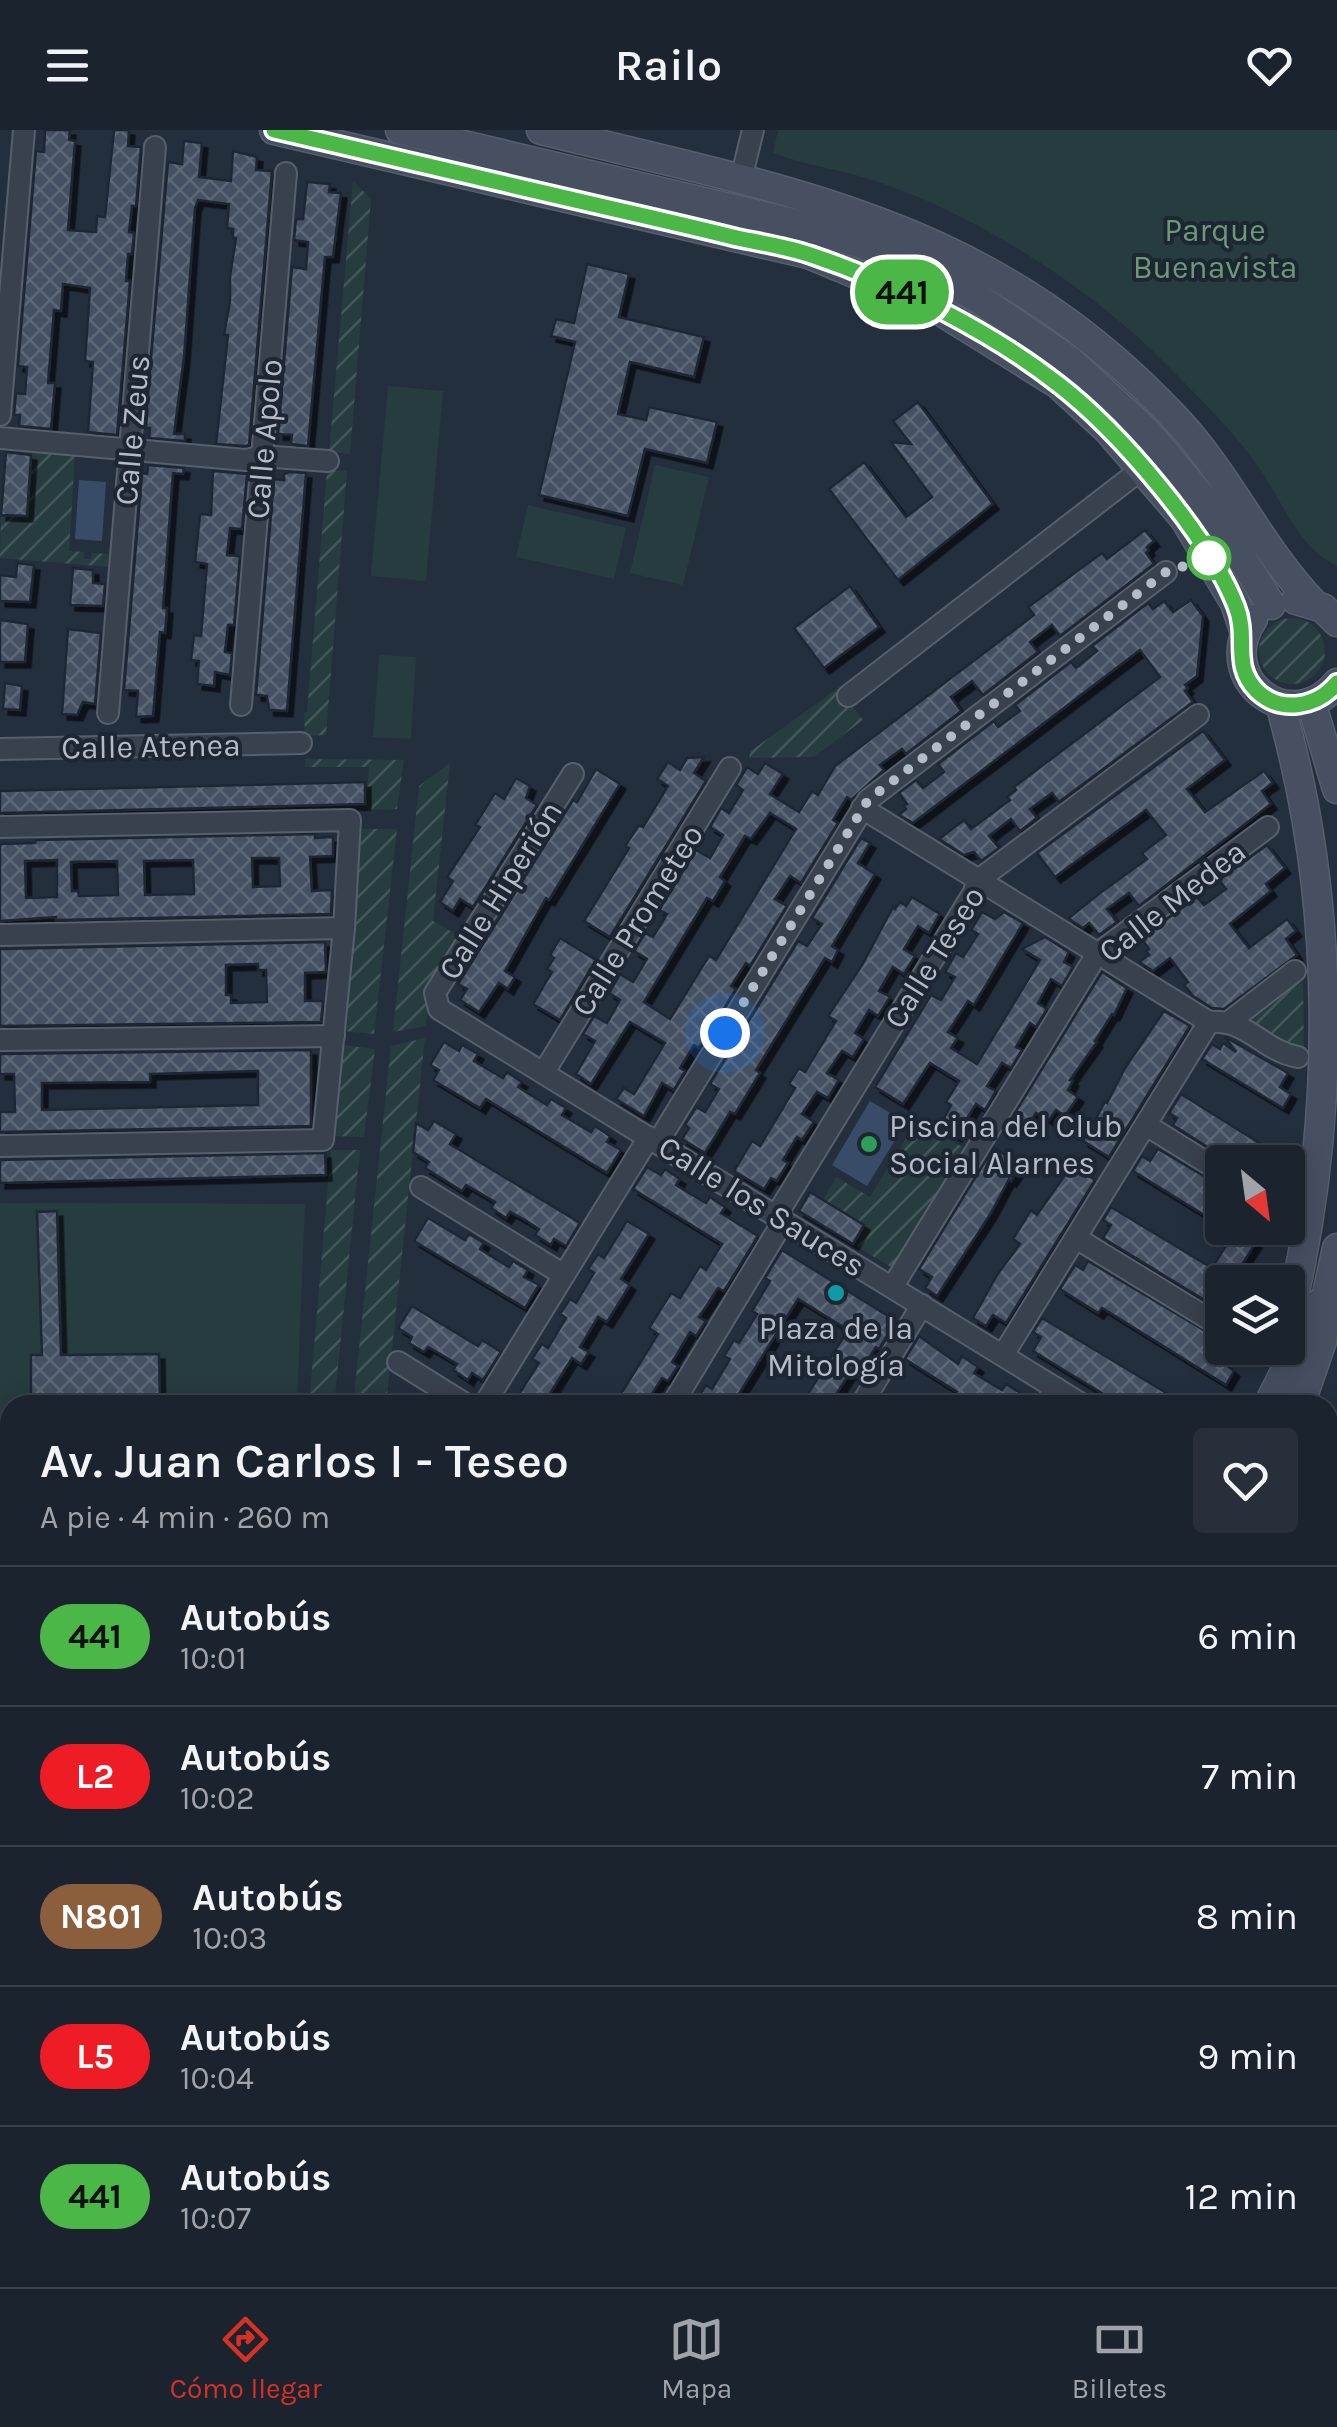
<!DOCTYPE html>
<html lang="es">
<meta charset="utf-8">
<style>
:root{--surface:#1b232e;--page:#282f3a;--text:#f1f3f6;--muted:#a0a4aa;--line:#39404a;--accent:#d93025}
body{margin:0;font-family:Karla,sans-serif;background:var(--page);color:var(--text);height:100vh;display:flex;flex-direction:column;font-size:38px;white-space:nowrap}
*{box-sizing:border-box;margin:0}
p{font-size:32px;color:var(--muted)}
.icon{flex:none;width:55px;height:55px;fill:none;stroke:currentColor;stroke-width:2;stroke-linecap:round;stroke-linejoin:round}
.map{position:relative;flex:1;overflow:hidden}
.side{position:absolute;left:0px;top:1265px;width:1338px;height:892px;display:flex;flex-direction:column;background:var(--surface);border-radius:30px 30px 0 0;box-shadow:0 5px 25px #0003,0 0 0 2px var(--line)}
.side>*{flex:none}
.badge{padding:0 20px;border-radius:32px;font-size:35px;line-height:65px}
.needle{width:65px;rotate:151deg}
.tools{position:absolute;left:1205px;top:1015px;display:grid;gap:20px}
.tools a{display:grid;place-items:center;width:100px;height:100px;border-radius:10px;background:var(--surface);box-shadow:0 5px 25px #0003,0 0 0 2px var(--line);font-size:50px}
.you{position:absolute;width:50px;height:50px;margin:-25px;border:8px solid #fff;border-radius:50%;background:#1a73e8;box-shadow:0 0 0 15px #1a73e833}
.map>.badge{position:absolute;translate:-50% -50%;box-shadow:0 0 0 5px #fff}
.round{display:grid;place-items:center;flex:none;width:105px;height:105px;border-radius:10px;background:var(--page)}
.headline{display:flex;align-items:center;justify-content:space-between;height:170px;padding:0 40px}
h1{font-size:48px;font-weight:600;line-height:75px}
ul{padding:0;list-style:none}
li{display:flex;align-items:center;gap:30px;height:140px;padding:0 40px;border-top:2px solid var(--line)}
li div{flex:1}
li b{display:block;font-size:38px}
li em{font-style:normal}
li .badge{min-width:110px;font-weight:700;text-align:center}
header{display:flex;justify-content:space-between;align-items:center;height:130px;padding:0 40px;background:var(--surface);font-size:45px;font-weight:600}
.dock{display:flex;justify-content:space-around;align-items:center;height:140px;border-top:2px solid var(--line);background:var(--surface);font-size:28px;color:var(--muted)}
.dock a{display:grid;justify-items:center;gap:5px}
.dock .selected{color:var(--accent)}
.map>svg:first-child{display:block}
.park{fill:#263c3f}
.garden{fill:url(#garden-furrows)}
.water{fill:#394c67}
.building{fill:url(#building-cross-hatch);stroke:#1f2835;stroke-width:2.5;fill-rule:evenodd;filter:url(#shadow)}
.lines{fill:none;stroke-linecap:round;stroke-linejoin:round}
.street-casing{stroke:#565f6c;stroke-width:24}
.secondary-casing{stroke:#565f6c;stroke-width:31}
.street{stroke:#38414e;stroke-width:20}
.secondary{stroke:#465061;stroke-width:28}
.line-casing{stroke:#fff;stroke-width:22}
.line{stroke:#4ab747;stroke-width:15}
.walk{stroke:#b4bcc9;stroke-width:10;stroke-dasharray:0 18}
.stop-dot{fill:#fff;stroke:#4ab747;stroke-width:5}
.leisure-dot{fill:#2e9e5b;stroke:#1d2633;stroke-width:4}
.culture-dot{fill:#0f9aa8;stroke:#1d2633;stroke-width:4}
.labels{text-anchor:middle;stroke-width:8;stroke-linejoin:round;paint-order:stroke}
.park-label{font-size:32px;fill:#6b9a76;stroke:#1d2633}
.street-label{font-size:32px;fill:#b4bcc9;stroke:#1d2633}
.poi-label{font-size:32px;fill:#b4bcc9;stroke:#1d2633;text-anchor:start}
</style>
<header><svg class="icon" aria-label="menu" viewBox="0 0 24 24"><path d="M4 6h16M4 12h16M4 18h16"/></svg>Railo<svg class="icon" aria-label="heart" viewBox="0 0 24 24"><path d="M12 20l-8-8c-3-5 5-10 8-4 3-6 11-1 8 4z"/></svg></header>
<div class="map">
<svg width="1337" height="2157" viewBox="0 0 1337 2157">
<defs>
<pattern id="garden-furrows" width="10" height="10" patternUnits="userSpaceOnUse" patternTransform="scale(2.5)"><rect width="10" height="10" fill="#263c3f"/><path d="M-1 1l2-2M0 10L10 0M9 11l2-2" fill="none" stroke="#435659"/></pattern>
<pattern id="building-cross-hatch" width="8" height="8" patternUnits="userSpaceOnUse" patternTransform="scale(2.5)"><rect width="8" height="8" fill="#455162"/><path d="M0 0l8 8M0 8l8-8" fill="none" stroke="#5d6877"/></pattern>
<filter id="shadow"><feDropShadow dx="5.5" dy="5.5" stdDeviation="0" flood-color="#0009"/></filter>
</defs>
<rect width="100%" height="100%" fill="#242f3e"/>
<g class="park">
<path d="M778 0H1337V436C1297 417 1283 371 1258 336 1233 301 1201 270 1171 239 1095 160 974 82 869 49 837 39 805 35 773 23Z"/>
<path d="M388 256 443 261 426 451 371 446Z"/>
<path d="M655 335 709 347 683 455 630 443Z"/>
<path d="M528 375 626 398 614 449 516 427Z"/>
<path d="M379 525 416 527 411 609 373 607Z"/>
<path d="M0 1073 305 1074 297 1275H10V1407H0Z"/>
<path d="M1337 1677V1756L1328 1750V1692Z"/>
<path d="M1337 2041V2157H1266L1272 2148H1328V2056Z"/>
</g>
<g class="garden">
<path d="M353 51 371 69 350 324 329 322Z"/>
<path d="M31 322 75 326 69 421 84 422V429H91L92 423 110 424 109 437 0 428 1 385 27 386Z"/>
<path d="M327 340 347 341 326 605 305 606 304 583 307 582Z"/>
<circle cx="1292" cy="521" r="33"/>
<path d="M838 558 863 590 814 627 749 628 751 621Z"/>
<path d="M305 629 404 630 397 679 365 680 369 637H305Z"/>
<path d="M450 633 433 791 461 807 431 852 426 896 393 902 419 656Z"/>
<path d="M362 699H397L374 904 344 901Z"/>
<path d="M1290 852 1303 854 1304 917 1285 918 1247 891 1248 886Z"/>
<path d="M425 908 386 1275H353L391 916Z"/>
<path d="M343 915 375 919 364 1007 333 1006Z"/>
<path d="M917 990 967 1020 894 1139 853 1114 864 1095 823 1070 836 1047 870 1067Z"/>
<path d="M331 1020H360L334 1275H309Z"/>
</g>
<g class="water">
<path d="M79 350 106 352 102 411 75 409Z"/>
<path d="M870 971 906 992 867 1056 832 1035Z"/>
</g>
<g class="building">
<path d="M45 0H70L69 10 75 11 68 100 96 102 97 86 105 87 114 0H129L128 16 141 17 136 76H132L129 102 134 103 132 124H128L126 151H130L117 305 88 302 93 232 85 231 90 158 63 154 61 181 54 180 48 253H55L51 299 19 296 20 285H14L16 263 25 264 27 237 18 236 36 21 44 22Z"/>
<path d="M184 11 202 13 199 47 231 51 233 21 257 27 256 40 272 41 249 315 245 316 216 314 228 205H224L230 171V146L236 108H233V99L227 98 229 74 198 70 195 78 184 227 174 304H185V311L149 308 150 298H145L168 32 182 34Z"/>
<path d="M307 52 330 54 329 62 341 63 333 127H325L308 316 291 314 292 305 278 304 292 137 306 139 308 112 294 110 296 89H303Z"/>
<path d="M587 134 629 144 619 187 704 207 694 247 630 232 618 284 646 290 649 277 717 292 707 333 645 319 628 386 539 365 575 212 551 206 556 189 574 193Z"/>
<path d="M918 272 993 374 898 450 829 359 864 332 906 387 932 367 891 312 911 314 893 291Z"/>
<path d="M6 322 31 325 27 386 1 385Z"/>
<path d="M148 335 184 338 183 344 173 343 163 478H167L165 503 160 502 153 586 136 587 138 561 124 560 142 343 147 344Z"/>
<path d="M213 341 247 344 242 399 230 398 227 425 240 426 234 495H228L225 522 232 523 230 545 215 542 214 556 197 554 199 531 191 530 194 505 201 506 207 434 195 432 200 384 211 385Z"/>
<path d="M289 342 306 343 287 581 269 580 267 566 256 565 274 349 284 350V344Z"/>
<path d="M1145 400 1154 411 1147 417 1149 420 1146 423 1154 434 1060 506 1052 495 1030 512 1038 522 983 565 972 551 951 567 961 581 906 624 902 619 880 635 884 640 851 670 847 667 833 690 838 693 801 753 790 746 775 769 787 776 750 836 746 833 731 856 736 859 699 918 694 915 680 938 685 941 674 960 662 953 644 986 616 969 624 958 634 964 665 913 630 892 591 954 576 944 595 911 583 904 594 886 607 893 620 870 609 863 620 844 633 852 647 829 634 821 645 803 653 807 667 784 659 780 696 720 710 728 723 705 710 697 721 678 729 683 743 660 736 655 747 637 758 644 765 633 783 644 770 664 799 682 812 661 818 665 835 636 1034 485 1028 477 1102 423 1107 429ZM770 683 796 699 716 830 709 826 670 889 644 872 707 768 713 771 725 751 720 747 745 706 751 709Z"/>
<path d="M17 433 34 435 30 472 0 471V445L16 447Z"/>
<path d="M73 438 93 440V453L105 454 103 476 70 475Z"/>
<path d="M850 456 879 497 824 538 794 498Z"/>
<path d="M1191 470 1203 486 1197 546 1185 555 1188 558 1185 561 1193 572 1059 672 1052 663 1030 679 1037 688 1020 701 1011 689 989 706 999 718 981 731 974 722 964 725 939 709 964 690 971 699 1010 670 1007 667 1016 660 1014 657 1160 547 1140 520 913 693 899 685 906 679 904 676 907 674 899 663 916 650 923 658 944 642 938 634 994 591 998 597 1020 581 1015 575 1071 532 1076 538 1097 521 1092 516 1148 473 1153 479 1164 471 1173 482Z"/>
<path d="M0 490 28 494 25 532H0Z"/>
<path d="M68 499 101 503 95 574 83 572 77 585 62 584Z"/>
<path d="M5 553 22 556 20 580 3 579Z"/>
<path d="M1203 601 1225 630 1187 659 1205 682 1264 641 1273 653 1262 661 1271 674 1139 776 1129 763 1107 779 1117 792 1099 805 1089 793 1083 798 1072 791 1069 788 1100 763 1147 729 1142 723 1166 705 1146 680 1055 747 1037 723Z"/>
<path d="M704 627 694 643 706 651 610 807 584 791 629 718 625 716 639 695 643 697 668 656 657 649 668 632 680 640 687 628Z"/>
<path d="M596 639 620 654 549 770 546 768 505 841 515 847 508 859 499 853 479 882 460 870 467 859 458 854 573 670 577 672Z"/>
<path d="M516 648 530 656 526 668 537 675 473 777 460 769 453 781 440 772 453 751 447 747 480 697 475 695 495 663 504 669Z"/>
<path d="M365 652V674L0 683V661Z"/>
<path d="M315 704V708L333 707V726L310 727 312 761 332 760 331 784 56 790V787L0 791V714L35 713 36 710ZM252 728H279L280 756 253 757ZM57 730V767L26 768 25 731ZM193 730 194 764 145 765 144 731ZM117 731 118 765 79 766 78 761H72L71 732Z"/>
<path d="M861 708 870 713 858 733 875 744 832 816 838 820 832 832 825 828 756 940 760 943 735 984 730 982 705 1023 682 1009 689 998 685 995 696 977 705 982 719 959 710 954 798 811 807 816 822 794 812 788Z"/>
<path d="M1267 715 1285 738 1266 754 1271 761 1230 794 1249 818 1287 789 1296 801 1286 809 1297 825 1224 879 1212 878 1193 866 1184 855 1188 852 1170 828 1153 841 1139 832 1149 825 1146 821 1149 819 1141 808 1197 767 1204 775 1226 759 1219 750Z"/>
<path d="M912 767 940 784 929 803 918 796 904 819 915 826 904 844 893 837 879 861 890 867 878 886 869 880 855 903 864 909 853 927 842 921 827 943 839 950 828 968 817 962 802 984 814 992 802 1010 797 1007 783 1030 788 1033 777 1051 771 1048 764 1059 734 1041 752 1011 760 1016 795 958 789 954 799 938 805 942 836 891 828 886 862 835 893 777 895 779 900 772 906 776Z"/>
<path d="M982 782 995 789 1004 782 1023 793 974 875 968 871 948 902 958 908 951 918 977 934 1040 830 1022 819 1045 807 1069 822 1064 832 1073 837 1062 856 1051 849 1038 873 1047 879 1036 897 1030 893 1016 917 1022 920 1011 938 1002 933 987 956 996 961 985 980 976 974 956 1006 940 996 951 975 946 972 959 951 930 933 903 974 875 957 931 865 941 870 955 847 945 842 956 823 963 827 978 804 971 800Z"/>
<path d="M560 808 596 830 560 890 533 874 552 842 547 839 554 828 550 825Z"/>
<path d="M325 812 326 842 305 843V871H323L321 892 0 896V819ZM258 834V840H266L267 872 231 873V865H226V835Z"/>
<path d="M1102 842 1127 858 1114 885 1112 884 1095 911 1097 912 1070 950 1073 951 1068 960 1078 967 1065 986 1056 980 1049 990 1036 983 1023 1003 1008 994Z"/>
<path d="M1164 881 1190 896 1109 1027 1083 1011 1105 972 1107 973 1125 938Z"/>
<path d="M1225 907 1288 943 1280 957 1291 964 1283 978 1202 929 1212 914 1220 919 1223 913 1236 922Z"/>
<path d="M444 912 459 921 462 915 478 924 474 931 503 948 507 942 522 952 518 957 547 975 551 969 566 978 562 985 591 1002 595 996 610 1006 607 1012 621 1020 607 1043 486 969 480 978 433 950 439 940 430 935Z"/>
<path d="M311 920V996L0 1002V982H15L14 944H0V924ZM258 941V975L42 980V953L150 952V944Z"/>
<path d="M1181 964 1240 1001 1290 1032H1262L1241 1019 1231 1032 1173 995 1177 988 1169 983Z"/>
<path d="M434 991 456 1004 450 1014 580 1093 566 1116 554 1109 551 1115 535 1105 539 1099 525 1090 510 1082 506 1088 491 1078 495 1072 466 1055 462 1061 425 1038 429 1032 413 1022 416 993 428 1000Z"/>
<path d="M994 1017 1021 1036 1011 1051 1009 1049 991 1083 937 1166 925 1158 932 1147 919 1139Z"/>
<path d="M1158 1019 1219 1055 1211 1069 1222 1076V1096L1133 1041 1142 1026 1150 1031Z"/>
<path d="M325 1023 326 1045 0 1053V1030Z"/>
<path d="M1072 1035 1095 1050 1006 1193 993 1185 986 1196 973 1188 997 1145 1020 1114 1013 1109 1031 1080 1037 1085Z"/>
<path d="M647 1037 661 1045 665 1039 680 1049 676 1055 706 1073 710 1067 725 1077 721 1083 758 1106 724 1161 718 1158 709 1172 699 1187 706 1191 696 1206 690 1202 672 1232 678 1236 668 1251 662 1248 645 1275H614L658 1204 649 1198 671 1163 680 1168 700 1136 706 1140 722 1114 633 1059Z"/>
<path d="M810 1062 864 1095 853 1114 799 1081Z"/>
<path d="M1111 1077 1212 1138 1237 1098H1265L1243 1133 1275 1152H1222V1172L1210 1164 1206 1171 1103 1108 1111 1095 1103 1090Z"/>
<path d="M57 1081 61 1225 159 1224 160 1275H31V1225H42L37 1082Z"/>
<path d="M428 1088 465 1110 469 1104 484 1113 480 1119 509 1137 513 1131 528 1140 524 1147 539 1155 525 1178 414 1111Z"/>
<path d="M627 1091 649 1104 621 1149 630 1155 607 1192 598 1187 580 1217 589 1222 581 1234 572 1228 543 1275H512L539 1233 532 1229 542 1214 548 1218 566 1188 560 1184 570 1169 576 1173 594 1143 588 1139 598 1124 604 1128Z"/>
<path d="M782 1120 896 1191 879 1219 876 1217 857 1247 850 1243 829 1275H801L848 1200 798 1169 732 1275H694L706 1255 712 1259 730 1229 724 1226 734 1210 739 1213 757 1184 752 1181 770 1151 765 1148Z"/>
<path d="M1088 1131 1222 1211V1218H1233L1224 1233 1234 1241 1226 1255 1102 1178 1098 1183 1060 1159 1075 1135 1083 1140Z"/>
<path d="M412 1176 478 1216 482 1210 501 1222 483 1250 472 1243 468 1250 453 1240 457 1234 442 1225 428 1217 424 1222 409 1213 412 1207 398 1198Z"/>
<path d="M1042 1188 1140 1247 1186 1275H1122L1072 1245 1033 1221 1041 1207 1033 1202Z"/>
<path d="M919 1206 958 1234 962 1226 978 1237 974 1243 1002 1260 1006 1254 1022 1264 1018 1270 1027 1275H949L957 1262 905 1229Z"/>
</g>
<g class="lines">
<defs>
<g id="street">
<path d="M741 49 753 0"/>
<path d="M0 285 24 0"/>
<path d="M0 308 246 330 262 326 328 331"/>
<path d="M848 566 1143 338"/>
<path d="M241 575 286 43"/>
<path d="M108 583 155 17"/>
<path d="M0 619 301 613"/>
<path d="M573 644 435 863 439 879 1083 1275"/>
<path d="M862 678 1209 892"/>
<path d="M0 697 350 690 344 798 323 1010 0 1016"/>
<path d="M0 805 344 798"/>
<path d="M1230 891 1295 841"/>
<path d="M1209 892C1249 889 1261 920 1298 927"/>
<path d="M0 910 334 906"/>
<path d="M544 942 730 638"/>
<path d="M1146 995 1222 1042"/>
<path d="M658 1012 868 670 1166 442"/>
<path d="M421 1057 564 1145"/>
<path d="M776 1086 974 762 977 751 1198 585"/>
<path d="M1076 1108 1222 1197"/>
<path d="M893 1156 1097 824 1268 697"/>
<path d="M1003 1225 1209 892"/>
<path d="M398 1232 467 1275"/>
<path d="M484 1275 649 1007"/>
<path d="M672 1275 784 1090"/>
<path d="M861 1275 922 1175"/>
<path d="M1045 1275 1056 1258"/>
<path d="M1328 1476 1337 1482"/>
<path d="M1054 2148 1070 2157"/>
<path d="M895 2157 903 2148"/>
</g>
<g id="secondary">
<path d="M274 0 808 124 931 175 1058 254 1108 300 1184 388 1235 473 1245 503"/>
<path d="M400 0 818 99 893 125 976 167 1069 230 1147 302 1212 380 1271 475"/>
<path d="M541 0C788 61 989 91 1173 286 1229 344 1259 417 1314 474"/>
<path d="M1296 470 1323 478 1337 492"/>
<path d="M1253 489C1212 549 1291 609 1337 553"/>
<path d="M1311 572 1337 659"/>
<path d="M1280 574C1337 773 1337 991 1288 1192"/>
<path d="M1268 1275 1320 1173"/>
<path d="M1300 1275 1322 1211 1328 1159 1337 1118"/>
<path d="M681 2157 690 2148"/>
<path d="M720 2157 729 2148"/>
<path d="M760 2157 769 2148"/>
</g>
</defs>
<use href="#street" class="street-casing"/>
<use href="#secondary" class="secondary-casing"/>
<use href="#street" class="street"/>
<use href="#secondary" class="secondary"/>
</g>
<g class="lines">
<defs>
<path id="line" d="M274 0C384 26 495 51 605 77 649 87 693 97 737 108 762 113 787 117 811 125 894 153 989 200 1058 254 1119 301 1208 405 1236 476 1249 508 1231 535 1257 561 1281 584 1317 577 1337 553"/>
</defs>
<use href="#line" class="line-casing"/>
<use href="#line" class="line"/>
<path class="walk" d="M725 903 868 670 1166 442 1209 428"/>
</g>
<circle class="stop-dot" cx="1209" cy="428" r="20"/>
<circle class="leisure-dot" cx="869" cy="1014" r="10"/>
<circle class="culture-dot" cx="836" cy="1163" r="10"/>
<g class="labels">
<g class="park-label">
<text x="1215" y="111">Parque<tspan x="1215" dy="37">Buenavista</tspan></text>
</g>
<g class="street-label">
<text transform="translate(132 300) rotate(-85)" y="11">Calle Zeus</text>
<text transform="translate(264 309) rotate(-85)" y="11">Calle Apolo</text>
<text transform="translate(151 616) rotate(-1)" y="11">Calle Atenea</text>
<text transform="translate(500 760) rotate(-58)" y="11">Calle Hiperión</text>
<text transform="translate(1172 771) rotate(-38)" y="11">Calle Medea</text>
<text transform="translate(637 790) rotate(-58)" y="11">Calle Prometeo</text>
<text transform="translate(934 827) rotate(-58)" y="11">Calle Teseo</text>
<text transform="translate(762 1076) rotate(32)" y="11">Calle los Sauces</text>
</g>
<g class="poi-label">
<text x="889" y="1007">Piscina del Club<tspan x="889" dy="37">Social Alarnes</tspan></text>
<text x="836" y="1209" text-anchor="middle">Plaza de la<tspan x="836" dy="37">Mitología</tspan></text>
</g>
</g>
</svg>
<div class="tools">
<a><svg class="needle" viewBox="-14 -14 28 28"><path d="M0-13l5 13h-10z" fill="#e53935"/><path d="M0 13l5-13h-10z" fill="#a0a4aa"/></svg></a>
<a><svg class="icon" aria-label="layers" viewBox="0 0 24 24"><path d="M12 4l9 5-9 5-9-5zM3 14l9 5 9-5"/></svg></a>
</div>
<div class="you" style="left:725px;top:903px"></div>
<b class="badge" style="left:902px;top:162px;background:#4ab747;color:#111">441</b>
<section class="side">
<div class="headline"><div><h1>Av. Juan Carlos I - Teseo</h1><p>A pie · 4 min · 260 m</p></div><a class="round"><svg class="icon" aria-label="heart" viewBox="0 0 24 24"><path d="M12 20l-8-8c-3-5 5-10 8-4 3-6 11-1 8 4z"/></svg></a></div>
<ul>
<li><span class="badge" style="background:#4ab747;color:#111">441</span><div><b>Autobús</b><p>10:01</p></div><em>6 min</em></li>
<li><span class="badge" style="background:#ee1c25;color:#fff">L2</span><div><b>Autobús</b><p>10:02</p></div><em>7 min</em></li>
<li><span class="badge" style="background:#8b5e3c;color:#fff">N801</span><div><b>Autobús</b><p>10:03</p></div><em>8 min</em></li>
<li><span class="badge" style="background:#ee1c25;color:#fff">L5</span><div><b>Autobús</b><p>10:04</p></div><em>9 min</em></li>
<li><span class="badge" style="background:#4ab747;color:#111">441</span><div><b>Autobús</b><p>10:07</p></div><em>12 min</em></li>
</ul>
</section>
</div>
<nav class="dock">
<a class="selected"><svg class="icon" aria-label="directions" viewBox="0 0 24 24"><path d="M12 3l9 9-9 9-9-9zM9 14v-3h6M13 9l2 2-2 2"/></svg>Cómo llegar</a>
<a><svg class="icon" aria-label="map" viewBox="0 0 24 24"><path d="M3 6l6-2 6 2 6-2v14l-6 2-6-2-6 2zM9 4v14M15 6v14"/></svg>Mapa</a>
<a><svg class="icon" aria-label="tickets" viewBox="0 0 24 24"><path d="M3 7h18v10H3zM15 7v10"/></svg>Billetes</a>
</nav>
